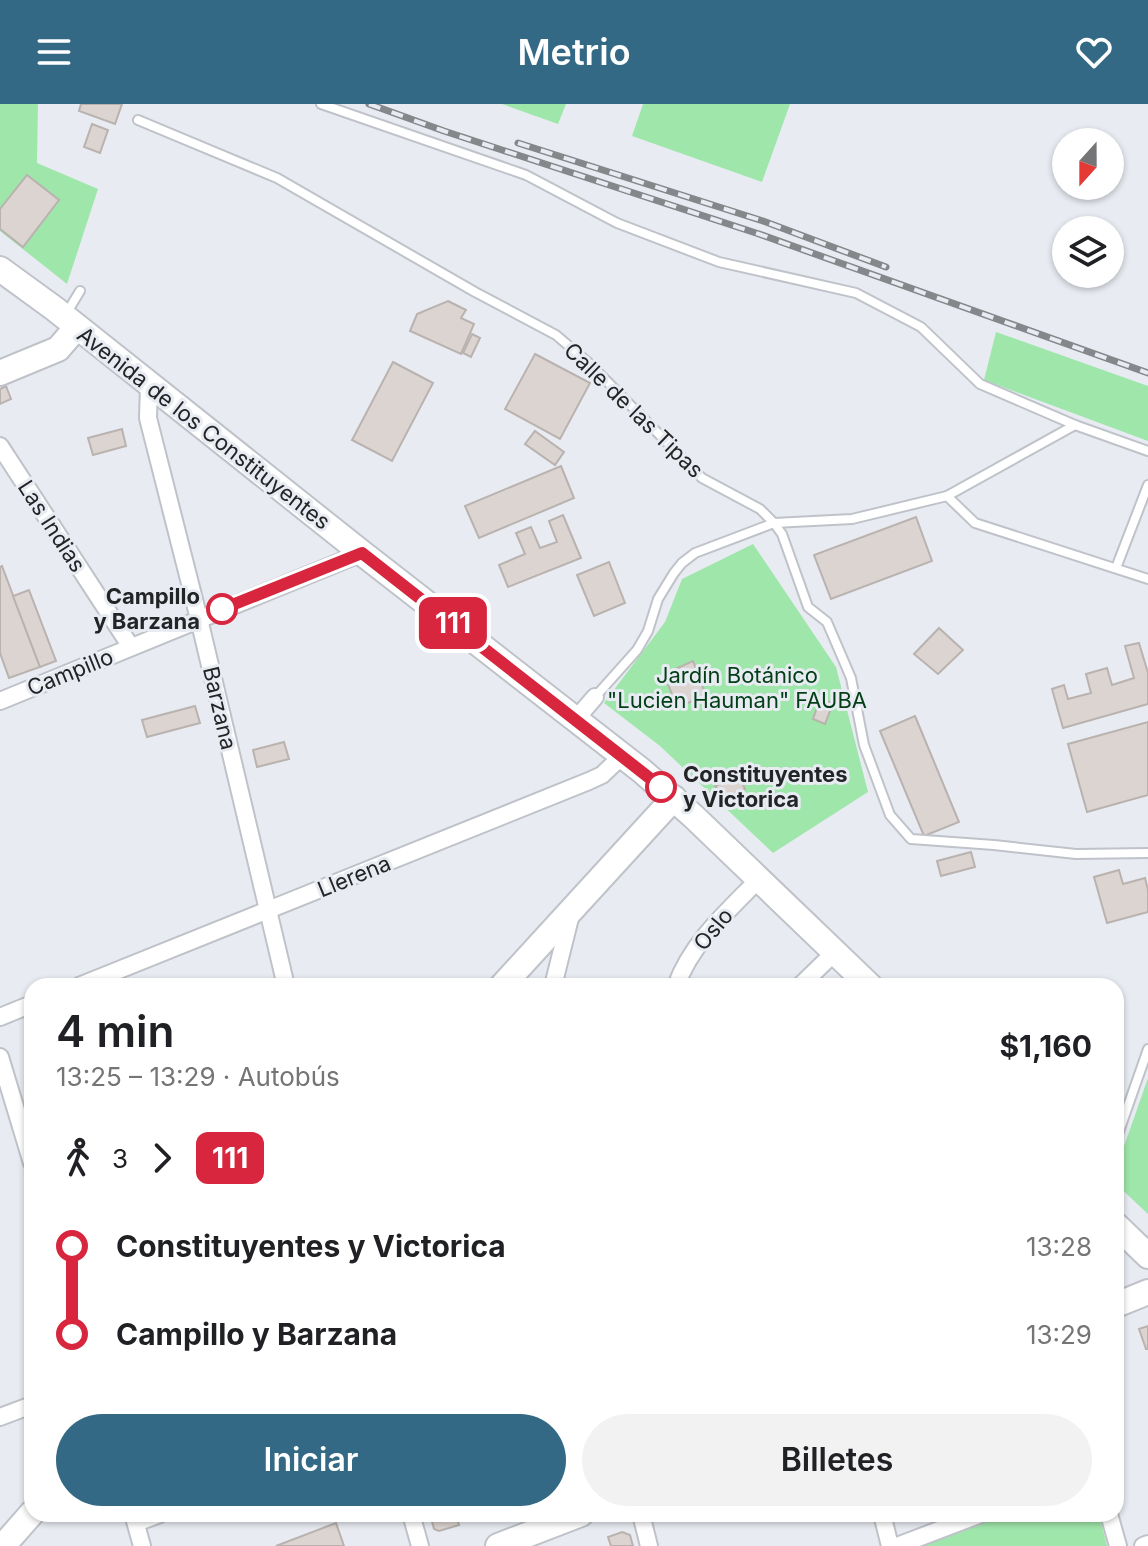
<!DOCTYPE html>
<html lang="es">
<meta charset="utf-8">
<style>
:root{--surface:#fff;--page:#f2f2f2;--text:#202124;--muted:#757577;--accent:#336984}
body{margin:0;font-family:Inter,sans-serif;background:var(--page);color:var(--text);height:100vh;display:flex;flex-direction:column;font-size:30px;white-space:nowrap}
*{box-sizing:border-box;margin:0}
p{font-size:26px;color:var(--muted)}
.icon{flex:none;width:44px;height:44px;fill:none;stroke:currentColor;stroke-width:2;stroke-linecap:round;stroke-linejoin:round}
.map{position:relative;flex:1;overflow:hidden}
.panel{position:absolute;left:24px;top:874px;width:1100px;height:544px;display:flex;flex-direction:column;background:var(--surface);border-radius:24px;box-shadow:0 2px 6px #0004}
.panel>*{flex:none}
.badge{padding:0 16px;border-radius:12px;font-size:28px;line-height:52px}
.needle{width:52px;rotate:201deg}
.fabs{position:absolute;left:1052px;top:24px;display:grid;gap:16px}
.fabs a{display:grid;place-items:center;width:72px;height:72px;border-radius:50%;background:var(--surface);box-shadow:0 2px 6px #0004;font-size:40px}
.map>.badge{position:absolute;translate:-50% -50%;box-shadow:0 0 0 4px #fff}
.legs{display:flex;align-items:center;gap:12px;height:88px;padding:0 32px;font-size:26px}
.legs p{margin-inline-start:auto}
.summary{display:flex;align-items:center;justify-content:space-between;height:136px;padding:0 32px}
h1{font-size:44px;font-weight:600;line-height:60px}
.primary-button{display:flex;gap:16px;margin-top:auto;padding:16px 32px}
.primary-button a{flex:1;height:92px;border-radius:48px;background:var(--accent);color:#fff;font-size:32px;font-weight:600;line-height:92px;text-align:center}
.primary-button a+a{background:var(--page);color:var(--text)}
ul{padding:0 32px;list-style:none}
li{display:flex;align-items:center;gap:28px;height:88px;font-size:30px}
li i{display:grid;place-items:center;width:12px;height:100%;margin:0 10px;background:currentColor}
li i::after{content:'';width:20px;height:20px;margin:-10px;border:6px solid;border-radius:50%;background:var(--surface)}
li p{margin-inline-start:auto}
li:first-child i{background:linear-gradient(#0000 50%,currentColor 0)}
li:last-child i{background:linear-gradient(currentColor 50%,#0000 0)}
header{display:flex;justify-content:space-between;align-items:center;height:104px;padding:0 32px;background:var(--accent);color:#fff;font-size:36px;font-weight:600}
.map>svg:first-child{display:block}
.green{fill:#9fe6ab}
.building{fill:#dbd4d1;stroke:#b9b2af;stroke-width:2}
.lines{fill:none;stroke-linecap:round;stroke-linejoin:round}
.lane-casing{stroke:#bfc3c9;stroke-width:12}
.street-casing{stroke:#bfc3c9;stroke-width:20}
.secondary-casing{stroke:#bfc3c9;stroke-width:28}
.lane{stroke:#fff;stroke-width:8}
.street{stroke:#fff;stroke-width:16}
.secondary{stroke:#fff;stroke-width:24}
.rail-casing{stroke:#85888b;stroke-width:7}
.rail{stroke:#e8ecf2;stroke-width:4;stroke-dasharray:12;stroke-linecap:butt}
.line-1-casing{stroke:#fff;stroke-width:18}
.line-1{stroke:#d7263d;stroke-width:12}
.stop-1-dot{fill:#fff;stroke:#d7263d;stroke-width:4}
.labels{text-anchor:middle;stroke-width:6;stroke-linejoin:round;paint-order:stroke}
.street-label{font-size:22px;fill:#232426;stroke:#e8ecf2}
.stop-label{font-size:22px;font-weight:bold;fill:#232426;stroke:#e8ecf2;text-anchor:end}
.park-label{font-size:22px;fill:#023e16;stroke:#e8ecf2}
</style>
<header><svg class="icon" aria-label="menu" viewBox="0 0 24 24"><path d="M4 6h16M4 12h16M4 18h16"/></svg>Metrio<svg class="icon" aria-label="heart" viewBox="0 0 24 24"><path d="M12 20l-8-8c-3-5 5-10 8-4 3-6 11-1 8 4z"/></svg></header>
<div class="map">
<svg width="1148" height="1442" viewBox="0 0 1148 1442">
<rect width="100%" height="100%" fill="#e8ecf2"/>
<g class="green">
<path d="M0 0H38L37 59 98 85 67 180 0 127Z"/>
<path d="M502 0H566L558 20Z"/>
<path d="M643 0H790L762 78 632 32Z"/>
<path d="M996 228 1148 282V337L984 276Z"/>
<path d="M753 440 836 563 868 688 773 749 660 642 604 599 665 518 682 475Z"/>
<path d="M1148 974V1110L1116 1080V1065Z"/>
<path d="M1001 1410H1099L1107 1442H922Z"/>
</g>
<g class="building">
<path d="M81 0H122L115 20 79 7Z"/>
<path d="M92 20 108 26 100 49 84 43Z"/>
<path d="M27 71 59 96 23 143 0 125V105Z"/>
<path d="M448 197 466 206 461 214 474 220 461 250 410 227 417 210Z"/>
<path d="M472 230 480 234 471 253 463 249Z"/>
<path d="M535 250 590 279 560 335 505 305Z"/>
<path d="M393 258 433 279 392 357 352 336Z"/>
<path d="M6 282 11 295 0 300V285Z"/>
<path d="M122 325 126 342 93 351 88 334Z"/>
<path d="M535 327 564 348 555 361 525 340Z"/>
<path d="M561 362 574 394 479 434 465 402Z"/>
<path d="M563 411 581 454 508 483 499 461 525 450 516 429 531 423 540 444 557 438 549 417Z"/>
<path d="M916 413 932 457 831 495 814 451Z"/>
<path d="M609 458 625 499 594 512 577 471Z"/>
<path d="M2 462 40 563 9 574 0 549V463Z"/>
<path d="M29 486 56 557 40 563 13 492Z"/>
<path d="M939 524 963 546 938 570 914 550Z"/>
<path d="M1139 539 1148 569V600L1063 624 1052 585 1064 581 1068 595 1091 589 1086 570 1107 564 1112 581 1134 574 1125 542Z"/>
<path d="M693 557 706 592 677 603 664 570Z"/>
<path d="M820 595 833 599 825 620 813 615Z"/>
<path d="M195 602 200 619 147 633 142 616Z"/>
<path d="M915 612 959 718 924 732 880 627Z"/>
<path d="M1148 618V691L1087 708 1068 640Z"/>
<path d="M284 638 289 655 257 663 253 646Z"/>
<path d="M739 671 745 685 724 694 715 682Z"/>
<path d="M971 748 975 763 941 772 937 757Z"/>
<path d="M1119 766 1123 780 1145 774 1148 786V808L1107 819 1094 773Z"/>
<path d="M1148 1222V1245H1146L1139 1225Z"/>
<path d="M430 1410H456L459 1421 439 1427 434 1425Z"/>
<path d="M336 1419 344 1442H276Z"/>
<path d="M622 1428 630 1431 633 1442H611L608 1433Z"/>
</g>
<g class="lines">
<defs>
<g id="lane">
<path d="M321 0 526 71 617 119 719 158 856 189 921 223 980 280 1075 321 1148 347"/>
<path d="M138 16 277 74 475 188 556 231 589 259 702 374 760 405 774 419 782 430 808 503 827 518 851 574 864 641 890 711 911 735 994 741 1076 750 1148 749"/>
<path d="M66 210 80 187"/>
<path d="M947 392 975 419 1148 475"/>
<path d="M1116 464 1148 381"/>
<path d="M595 593 637 546 648 527 658 495 674 469 682 459 695 449 774 419 852 415 947 392 1075 321"/>
<path d="M1116 1036 1148 945"/>
</g>
<g id="street">
<path d="M149 280 148 314 199 515 286 882"/>
<path d="M0 342 131 543"/>
<path d="M0 597 362 449"/>
<path d="M576 615 595 593"/>
<path d="M79 882 589 677 602 671 622 652"/>
<path d="M553 882 571 810"/>
<path d="M676 882C692 838 728 807 759 775"/>
<path d="M800 882 835 848"/>
<path d="M0 913 32 900"/>
<path d="M0 953 32 1059"/>
<path d="M0 1313 32 1301"/>
<path d="M133 1410 142 1442"/>
<path d="M411 1410 420 1442"/>
<path d="M641 1410 649 1442"/>
<path d="M882 1410 890 1442"/>
<path d="M1109 1410 1118 1442"/>
<path d="M136 1419 160 1410"/>
<path d="M897 1442 981 1410"/>
<path d="M1143 1442 1148 1440"/>
</g>
<g id="secondary">
<path d="M0 165 55 205 362 449 642 667 693 712 870 882"/>
<path d="M0 269 58 245 77 223"/>
<path d="M502 882 674 694"/>
<path d="M1116 1121 1148 1152"/>
<path d="M1116 1201 1148 1188"/>
<path d="M3 1442 32 1409"/>
<path d="M498 1442 581 1410"/>
</g>
</defs>
<use href="#lane" class="lane-casing"/>
<use href="#street" class="street-casing"/>
<use href="#secondary" class="secondary-casing"/>
<use href="#lane" class="lane"/>
<use href="#street" class="street"/>
<use href="#secondary" class="secondary"/>
<defs>
<g id="rail">
<path d="M369 0 444 27 759 130 1148 269"/>
<path d="M518 39 763 117 886 163"/>
</g>
</defs>
<use href="#rail" class="rail-casing"/>
<use href="#rail" class="rail"/>
</g>
<g class="lines">
<defs>
<path id="line-1" d="M222 505 362 449 661 683"/>
</defs>
<use href="#line-1" class="line-1-casing"/>
<use href="#line-1" class="line-1"/>
</g>
<g class="stop-1-dot">
<circle cx="222" cy="505" r="14"/>
<circle cx="661" cy="683" r="14"/>
</g>
<g class="labels">
<g class="street-label">
<text transform="translate(634 306) rotate(44)" y="8">Calle de las Tipas</text>
<text transform="translate(204 324) rotate(38)" y="8">Avenida de los Constituyentes</text>
<text transform="translate(52 422) rotate(57)" y="8">Las Indias</text>
<text transform="translate(70 568) rotate(-22)" y="8">Campillo</text>
<text transform="translate(220 604) rotate(77)" y="8">Barzana</text>
<text transform="translate(354 772) rotate(-22)" y="8">Llerena</text>
<text transform="translate(713 825) rotate(-50)" y="8">Oslo</text>
</g>
<g class="stop-label">
<text x="200" y="500">Campillo<tspan x="200" dy="25">y Barzana</tspan></text>
<text x="683" y="678" text-anchor="start">Constituyentes<tspan x="683" dy="25">y Victorica</tspan></text>
</g>
<g class="park-label">
<text x="737" y="579">Jardín Botánico<tspan x="737" dy="25">"Lucien Hauman" FAUBA</tspan></text>
</g>
</g>
</svg>
<div class="fabs">
<a><svg class="needle" viewBox="-14 -14 28 28"><path d="M0-13l5 13h-10z" fill="#e53935"/><path d="M0 13l5-13h-10z" fill="#757577"/></svg></a>
<a><svg class="icon" aria-label="layers" viewBox="0 0 24 24"><path d="M12 4l9 5-9 5-9-5zM3 14l9 5 9-5"/></svg></a>
</div>
<b class="badge" style="left:453px;top:519px;background:#d7263d;color:#fff">111</b>
<section class="panel">
<div class="summary"><div><h1>4 min</h1><p>13:25 – 13:29 · Autobús</p></div><b>$1,160</b></div>
<div class="legs"><svg class="icon" aria-label="walk" viewBox="0 0 24 24"><circle cx="13" cy="4" r="2"/><path d="M13 8l-2 6 4 7M11 14l-3 7M7 12l3-4h3l4 4"/></svg>3<svg class="icon" aria-label="forward" viewBox="0 0 24 24"><path d="M9 5l7 7-7 7"/></svg><b class="badge" style="background:#d7263d;color:#fff">111</b></div>
<ul>
<li><i style="color:#d7263d"></i><b>Constituyentes y Victorica</b><p>13:28</p></li>
<li><i style="color:#d7263d"></i><b>Campillo y Barzana</b><p>13:29</p></li>
</ul>
<div class="primary-button"><a>Iniciar</a><a>Billetes</a></div>
</section>
</div>
